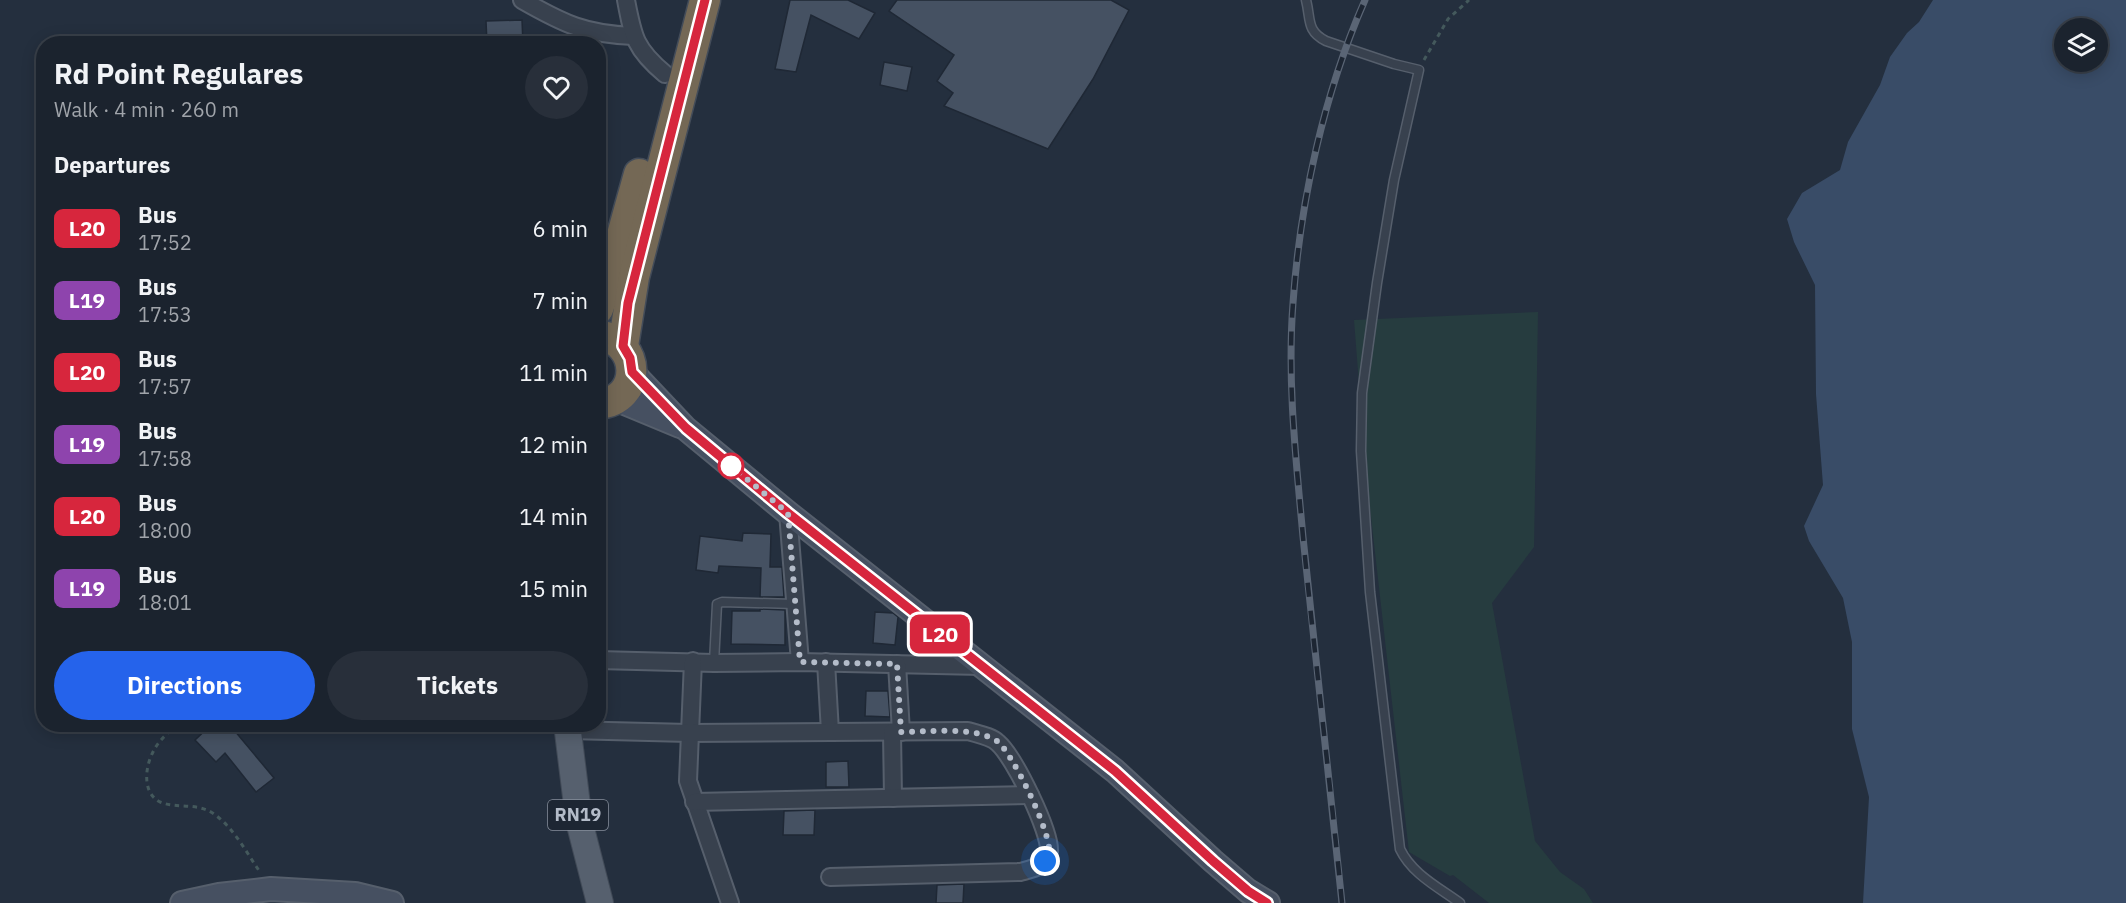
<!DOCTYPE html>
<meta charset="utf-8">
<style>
:root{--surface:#1b232e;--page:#282f3a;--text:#f1f3f6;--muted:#a0a4aa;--line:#39404a;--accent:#2563eb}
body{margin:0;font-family:"IBM Plex Sans",sans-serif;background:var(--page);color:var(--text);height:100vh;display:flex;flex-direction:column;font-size:22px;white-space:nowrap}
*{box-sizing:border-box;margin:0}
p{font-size:20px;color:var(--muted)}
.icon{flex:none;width:33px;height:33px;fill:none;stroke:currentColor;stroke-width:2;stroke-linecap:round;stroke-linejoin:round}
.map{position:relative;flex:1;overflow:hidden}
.side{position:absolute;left:36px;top:36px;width:570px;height:696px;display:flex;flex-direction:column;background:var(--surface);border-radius:24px;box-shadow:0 3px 15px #0003,0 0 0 2px var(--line)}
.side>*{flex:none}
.badge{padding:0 12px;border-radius:9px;font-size:21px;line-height:39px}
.tools{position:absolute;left:2054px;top:18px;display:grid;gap:12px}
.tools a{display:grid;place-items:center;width:54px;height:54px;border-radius:50%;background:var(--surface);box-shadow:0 3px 15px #0003,0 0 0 2px var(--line);font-size:30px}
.you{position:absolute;width:30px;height:30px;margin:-15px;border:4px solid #fff;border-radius:50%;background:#1a73e8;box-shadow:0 0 0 9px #1a73e833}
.map>.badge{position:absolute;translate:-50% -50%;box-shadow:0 0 0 3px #fff}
h2{padding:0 18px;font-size:22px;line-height:54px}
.round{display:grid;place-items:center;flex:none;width:63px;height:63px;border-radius:32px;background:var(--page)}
.overview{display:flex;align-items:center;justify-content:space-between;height:102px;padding:0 18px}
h1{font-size:28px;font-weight:700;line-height:45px}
.cta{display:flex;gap:12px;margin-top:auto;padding:12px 18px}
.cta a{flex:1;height:69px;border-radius:36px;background:var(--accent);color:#fff;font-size:24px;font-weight:700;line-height:69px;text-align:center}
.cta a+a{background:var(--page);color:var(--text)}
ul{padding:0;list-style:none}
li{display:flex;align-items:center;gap:18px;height:72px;padding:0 18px}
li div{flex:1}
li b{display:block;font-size:22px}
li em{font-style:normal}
li .badge{min-width:66px;font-weight:700;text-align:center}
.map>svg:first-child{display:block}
.green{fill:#263c3f}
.water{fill:#394c67;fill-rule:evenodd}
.building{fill:#455162;stroke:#1f2835;stroke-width:1.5}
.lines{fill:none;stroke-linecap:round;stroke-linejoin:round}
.lane-casing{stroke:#565f6c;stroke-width:11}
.street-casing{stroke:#565f6c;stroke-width:20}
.secondary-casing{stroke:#565f6c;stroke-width:26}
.primary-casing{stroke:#414a57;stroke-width:28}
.highway-casing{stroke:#434c59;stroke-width:33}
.path{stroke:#44595c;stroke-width:3;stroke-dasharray:4.5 4.5;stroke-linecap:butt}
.lane{stroke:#38414e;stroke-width:8}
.street{stroke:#38414e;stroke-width:16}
.secondary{stroke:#465061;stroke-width:22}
.primary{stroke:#56606e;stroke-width:26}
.highway{stroke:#746855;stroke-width:30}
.rail-casing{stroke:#5a6575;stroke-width:7}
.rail{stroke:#1d2633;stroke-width:4.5;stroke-dasharray:14;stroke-linecap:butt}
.line-casing{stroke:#fff;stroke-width:14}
.line{stroke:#d7263d;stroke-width:9}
.walk{stroke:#b4bcc9;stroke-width:6;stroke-dasharray:0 10.8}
.stop-dot{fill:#fff;stroke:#d7263d;stroke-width:3}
.labels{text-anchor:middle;stroke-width:5;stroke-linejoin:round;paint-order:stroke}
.shield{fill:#1d2633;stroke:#878f9c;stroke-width:1.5}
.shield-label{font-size:18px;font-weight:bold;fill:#b4bcc9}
</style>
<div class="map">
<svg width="2126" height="903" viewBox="0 0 2126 903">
<rect width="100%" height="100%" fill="#242f3e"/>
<path class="green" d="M1538 312 1534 547 1492 603 1535 841 1560 872 1584 889 1593 903H1489L1453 875 1450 876 1409 852 1366 473 1354 320Z"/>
<path class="water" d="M1933 0H2126V903H1863L1869 797 1852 729V642L1843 598 1809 541 1804 526 1823 485 1816 394 1815 285 1794 242 1787 219 1802 193 1840 170 1848 142 1880 85 1890 57 1907 33 1919 22ZM2064 28H2097V62H2064Z"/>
<g class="building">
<path d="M790 0H848L875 13 859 39 811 15 796 72 775 69Z"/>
<path d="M897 0H1111L1129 10 1093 79 1048 149 944 106 953 93 937 81 954 55 889 11Z"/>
<path d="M522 20 523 44H487L486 21Z"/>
<path d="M884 62 912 67 907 91 880 85Z"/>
<path d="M743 533 771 534 770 567H782L784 597H760L761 568 719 566 718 573 696 570 700 536 742 541Z"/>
<path d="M760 609 785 610V645L731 644 732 611H760Z"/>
<path d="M875 612 893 613 898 617 895 645 873 643Z"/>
<path d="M866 691H888L890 717 865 716Z"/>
<path d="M212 724H229L274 778 256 792 225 753 216 762 195 740Z"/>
<path d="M848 761 849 787H826V762Z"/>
<path d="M815 810 814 835H783L784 811Z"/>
<path d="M964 884 963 903H936L937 885Z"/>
</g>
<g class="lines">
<defs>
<g id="lane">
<path d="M1306 0C1311 19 1306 31 1326 41L1394 64 1419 70 1394 180 1377 283 1362 393 1361 451 1370 592 1400 849C1412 874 1438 887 1460 903"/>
<path d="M714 663 717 604 722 602 794 604"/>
</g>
<g id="street">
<path d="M522 0C564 24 585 34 633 36"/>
<path d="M626 0C633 37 635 49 665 74"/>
<path d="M788 513 800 662"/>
<path d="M598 660 714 663 800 662 981 666"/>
<path d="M693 661 688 781 730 903"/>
<path d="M826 662 830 732"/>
<path d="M897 664 901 732"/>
<path d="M568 730 689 733 968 731C977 734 991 736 998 743 1014 757 1051 832 1049 852 1047 867 1031 869 1020 872L830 877"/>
<path d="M892 732 893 798"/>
<path d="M694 802 1030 795"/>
</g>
<g id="secondary">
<path d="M632 372 685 428 788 513 1115 771 1213 861 1248 891 1268 903"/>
<path d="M615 399 680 426"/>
<path d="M182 903 219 895 271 889 355 894 392 903"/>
</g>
<path id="primary" d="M567 724 579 821 600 903"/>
<g id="highway">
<path d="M598 309 617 253 639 174"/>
<path d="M598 335C642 341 643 401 598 404"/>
<path d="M623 346 634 277 705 0"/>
</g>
</defs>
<use href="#lane" class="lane-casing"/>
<use href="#street" class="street-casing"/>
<use href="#secondary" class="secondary-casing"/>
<use href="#primary" class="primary-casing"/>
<use href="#highway" class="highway-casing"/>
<g class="path">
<path d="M1424 60 1448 19 1469 0"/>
<path d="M177 724C168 733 158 741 153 752 145 767 142 793 160 802 177 809 197 802 214 814 234 828 246 852 260 872"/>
</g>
<use href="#lane" class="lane"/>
<use href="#street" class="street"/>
<use href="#secondary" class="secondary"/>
<use href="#primary" class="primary"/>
<use href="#highway" class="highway"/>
<defs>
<path id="rail" d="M1342 903C1330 781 1315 659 1303 537 1296 459 1287 381 1293 303 1300 202 1324 93 1365 0"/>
</defs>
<use href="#rail" class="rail-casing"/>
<use href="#rail" class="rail"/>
</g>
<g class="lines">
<defs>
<path id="line" d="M705 0 628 303 623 346 630 358 632 372 686 428 788 513 1115 771 1213 861 1248 891 1267 903"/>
</defs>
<use href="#line" class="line-casing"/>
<use href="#line" class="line"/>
<path class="walk" d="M731 466 788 513 800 662 897 664 901 732C927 732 975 726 997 741 1012 752 1052 834 1049 853 1049 854 1045 861 1045 861"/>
</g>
<circle class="stop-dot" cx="731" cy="466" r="12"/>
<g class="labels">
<rect class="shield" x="548" y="800" width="60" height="30" rx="4.5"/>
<g class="shield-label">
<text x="578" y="821">RN19</text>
</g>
</g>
</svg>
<div class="tools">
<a><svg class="icon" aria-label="layers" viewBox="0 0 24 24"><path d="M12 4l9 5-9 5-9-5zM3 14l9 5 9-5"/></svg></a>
</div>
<div class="you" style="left:1045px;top:861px"></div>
<b class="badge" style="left:940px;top:634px;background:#d7263d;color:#fff">L20</b>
<section class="side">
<div class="overview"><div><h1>Rd Point Regulares</h1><p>Walk · 4 min · 260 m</p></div><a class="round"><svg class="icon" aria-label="heart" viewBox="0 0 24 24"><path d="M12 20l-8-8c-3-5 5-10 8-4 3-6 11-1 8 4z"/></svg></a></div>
<h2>Departures</h2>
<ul>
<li><span class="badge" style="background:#d7263d;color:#fff">L20</span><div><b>Bus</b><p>17:52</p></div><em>6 min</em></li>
<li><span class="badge" style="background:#8e44ad;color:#fff">L19</span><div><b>Bus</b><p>17:53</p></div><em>7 min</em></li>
<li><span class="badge" style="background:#d7263d;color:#fff">L20</span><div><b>Bus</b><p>17:57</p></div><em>11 min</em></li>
<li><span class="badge" style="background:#8e44ad;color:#fff">L19</span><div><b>Bus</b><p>17:58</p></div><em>12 min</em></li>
<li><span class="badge" style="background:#d7263d;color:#fff">L20</span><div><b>Bus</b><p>18:00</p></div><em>14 min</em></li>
<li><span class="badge" style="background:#8e44ad;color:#fff">L19</span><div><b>Bus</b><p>18:01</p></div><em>15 min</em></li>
</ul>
<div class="cta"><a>Directions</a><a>Tickets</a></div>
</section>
</div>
